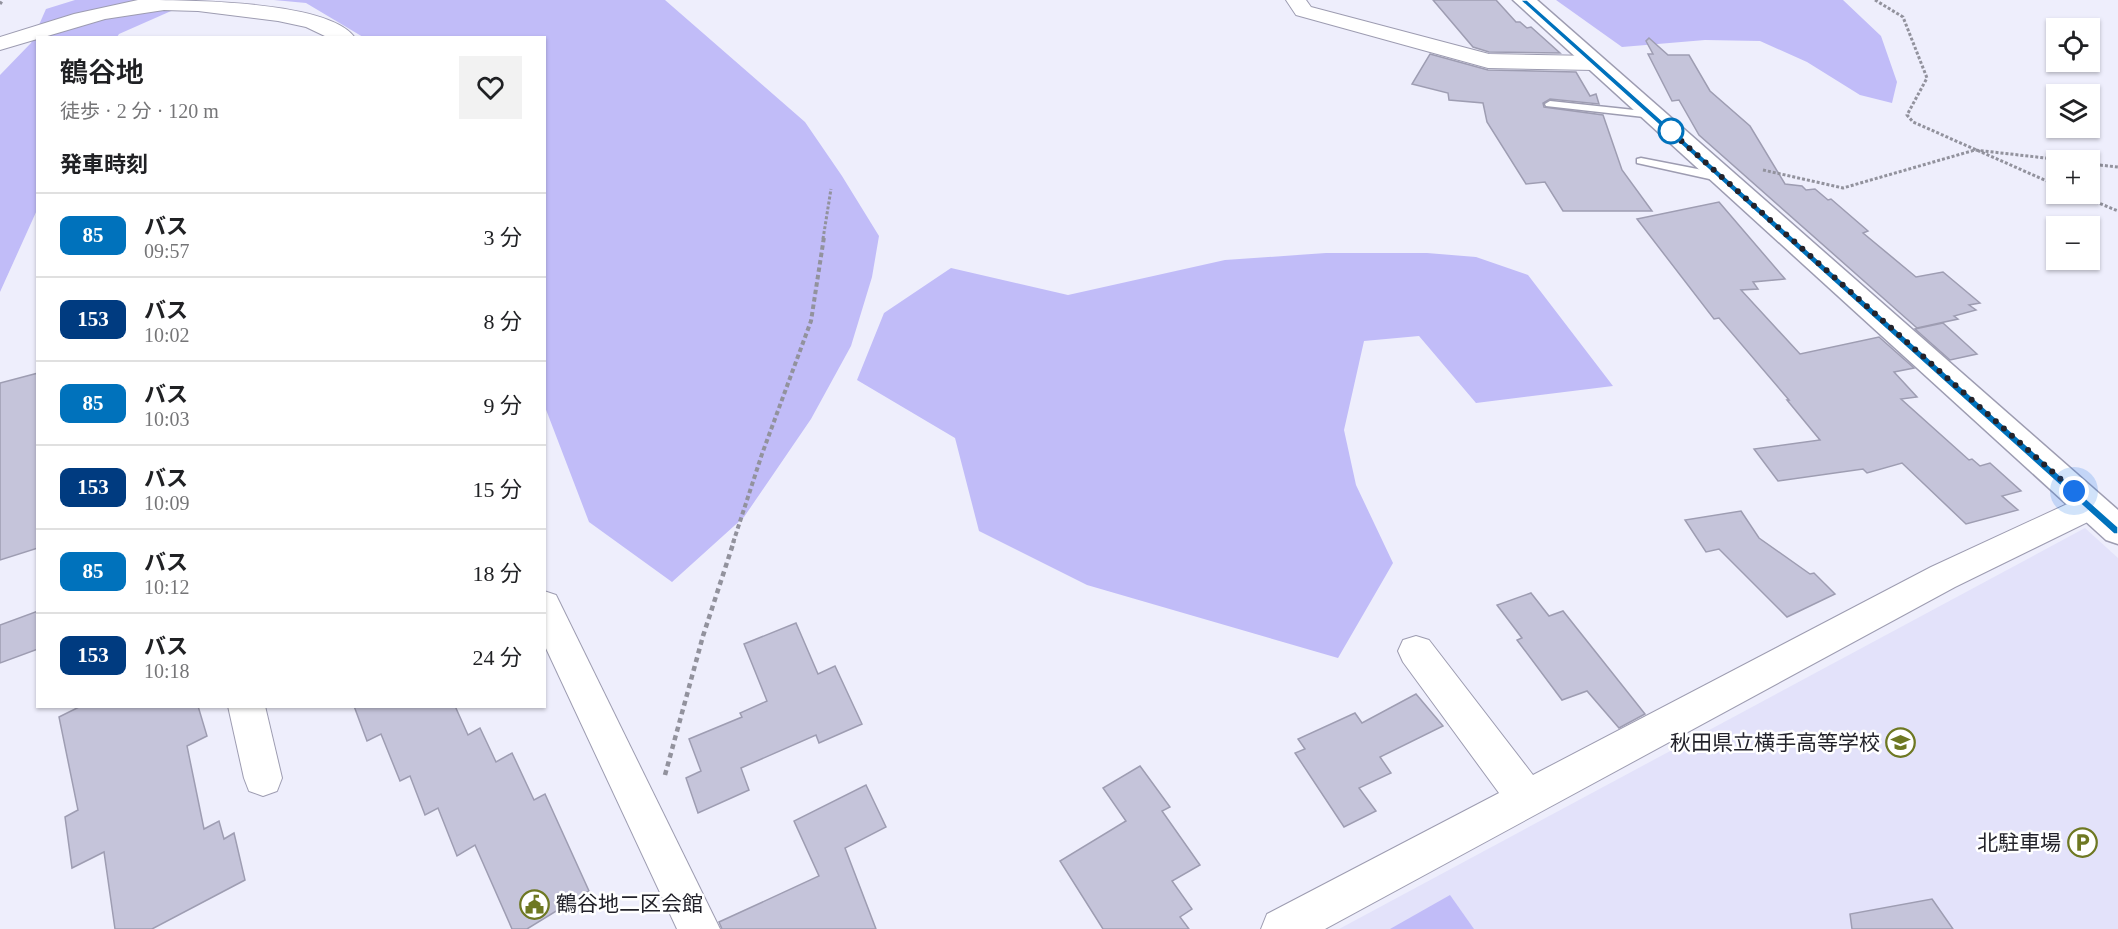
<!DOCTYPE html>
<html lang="ja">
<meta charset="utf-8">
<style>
:root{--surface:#fff;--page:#f2f2f2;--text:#202124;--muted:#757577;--line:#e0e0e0}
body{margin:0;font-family:"Times New Roman","Noto Sans JP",serif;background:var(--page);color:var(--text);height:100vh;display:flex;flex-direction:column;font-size:22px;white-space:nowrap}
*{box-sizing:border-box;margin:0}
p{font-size:20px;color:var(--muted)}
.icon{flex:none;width:33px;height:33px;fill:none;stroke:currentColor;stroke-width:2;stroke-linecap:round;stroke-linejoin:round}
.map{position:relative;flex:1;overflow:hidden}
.details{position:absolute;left:36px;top:36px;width:510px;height:672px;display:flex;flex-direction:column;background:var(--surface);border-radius:0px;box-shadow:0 2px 4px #0004}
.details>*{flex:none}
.badge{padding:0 12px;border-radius:9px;font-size:21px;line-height:39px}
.buttons{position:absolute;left:2046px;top:18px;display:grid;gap:12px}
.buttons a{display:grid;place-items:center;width:54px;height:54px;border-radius:0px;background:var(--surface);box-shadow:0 2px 4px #0004;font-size:30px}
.you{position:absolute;width:30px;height:30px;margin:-15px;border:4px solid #fff;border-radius:50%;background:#1a73e8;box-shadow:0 0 0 9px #1a73e833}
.map>.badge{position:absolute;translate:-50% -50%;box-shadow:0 0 0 3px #fff}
h2{padding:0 24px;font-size:22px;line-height:54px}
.round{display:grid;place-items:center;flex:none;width:63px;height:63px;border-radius:0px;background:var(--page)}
.summary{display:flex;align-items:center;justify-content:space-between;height:102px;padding:0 24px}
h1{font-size:28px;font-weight:600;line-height:45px}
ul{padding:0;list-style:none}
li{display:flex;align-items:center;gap:18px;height:84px;padding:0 24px;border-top:2px solid var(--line)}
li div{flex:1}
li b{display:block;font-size:22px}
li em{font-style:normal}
li .badge{min-width:66px;font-weight:700;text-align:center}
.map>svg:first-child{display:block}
.built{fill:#e3e2fa}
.green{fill:#c1bcf8}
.building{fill:#c5c4da;stroke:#9e9db2;stroke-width:1.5}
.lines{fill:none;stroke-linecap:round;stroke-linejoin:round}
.service-casing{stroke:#9d9cb1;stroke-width:3}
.minor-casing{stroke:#9d9cb1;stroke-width:2}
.secondary-casing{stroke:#9d9cb1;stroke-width:3}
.path-far2{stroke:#92929d;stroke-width:3;stroke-dasharray:3 2;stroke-linecap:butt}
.path-far1{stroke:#92929d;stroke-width:4;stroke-dasharray:4.5 3;stroke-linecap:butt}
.path{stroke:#92929d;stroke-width:4.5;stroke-dasharray:5 4;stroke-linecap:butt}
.service{fill:#fff;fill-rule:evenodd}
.minor{fill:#fff;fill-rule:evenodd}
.secondary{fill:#fff;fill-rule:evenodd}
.line{fill:#0072bc;stroke:#fff;stroke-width:1.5}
.walk{stroke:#23232b;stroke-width:6;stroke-dasharray:0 10.8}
.stop-dot{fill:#fff;stroke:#0072bc;stroke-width:3}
.labels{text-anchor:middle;stroke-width:5;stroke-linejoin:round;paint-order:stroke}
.near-poi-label{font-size:21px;fill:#23232b;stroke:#fff;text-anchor:end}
</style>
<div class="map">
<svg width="2118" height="929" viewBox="0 0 2118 929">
<rect width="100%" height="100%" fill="#eeeefc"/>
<path class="built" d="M2085 528 2118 558V929H1339Z"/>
<g class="green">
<path d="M75 0H196L119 34 117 37 38 38 37 210 0 292V75L31 43 46 9Z"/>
<path d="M274 0H665L805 122 842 176 879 236 872 277 851 346 811 419 744 517 672 582 589 522 545 407 544 38 363 37 306 3Z"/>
<path d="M1556 0H1843L1881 36 1897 82 1892 103 1860 95 1807 62 1760 41 1705 40 1622 47Z"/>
<path d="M1326 253H1427L1476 257 1528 275 1613 386 1476 403 1419 336 1364 341 1344 430 1356 485 1393 563 1338 658 1087 585 979 531 955 438 857 380 884 313 951 268 1068 295 1225 260Z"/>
<path d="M1450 895 1474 929H1390Z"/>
</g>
<g class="building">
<path d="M1433 0H1496L1516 22H1520L1527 28 1531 27 1560 53 1489 52 1473 47Z"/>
<path d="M1649 38 1668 55H1689L1710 91 1750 126 1785 184 1802 186 1806 190 1815 189 1828 200 1831 199 1868 231 1863 233 1916 277 1943 272 1980 303 1969 305 1976 310 1954 316 1958 319 1917 328 1699 135 1679 100 1672 101 1648 54H1653L1646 41Z"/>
<path d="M1430 54 1488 70 1576 72 1590 96 1596 94 1599 104 1550 99 1543 103 1544 107 1603 115 1622 170 1652 211H1563L1545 182 1526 184 1487 122 1483 103 1449 100 1448 93 1412 84Z"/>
<path d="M1719 202 1785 279 1753 282 1758 289 1741 290 1800 354 1879 337 1914 368 1894 372 1917 397 1901 399 1969 460 1972 459 1980 466 1990 463 2021 491 2002 496 2018 510 1966 524 1902 463 1867 473 1863 469 1778 481 1754 449 1820 440 1787 400H1789L1719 318 1714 319 1637 219Z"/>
<path d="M1943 323 1977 354 1950 360 1915 329Z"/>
<path d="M38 373V548L0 560V383Z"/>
<path d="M1741 511 1759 538 1810 574 1814 573 1835 594 1787 617 1719 549 1706 552 1685 520Z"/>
<path d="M1531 593 1549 616 1563 611 1645 714 1619 728 1587 691 1562 700 1517 640 1522 638 1497 605Z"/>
<path d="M38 611V649L0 663V625Z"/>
<path d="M796 623 818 674 835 666 862 724 819 743 816 735 741 768 749 790 698 813 686 778 701 771 689 739 742 717 740 713 767 701 744 644Z"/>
<path d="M1416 694 1443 726 1380 757 1391 773 1359 788 1376 811 1344 827 1295 753 1305 749 1298 739 1355 713 1362 723Z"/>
<path d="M81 706H198L207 736 187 746 204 829 219 821 224 839 234 833 245 880 152 929H115L104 852 72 868 65 817 78 810 59 717Z"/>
<path d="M354 706H455L468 735 480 728 496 762 512 753 534 800 545 794 589 891 527 929H512L475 845 457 856 438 808 425 815 410 776 400 781 381 734 367 741Z"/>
<path d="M1140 766 1170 807 1162 811 1200 865 1172 881 1192 909 1180 917 1189 929H1103L1060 861 1126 821 1103 788Z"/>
<path d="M866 785 886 827 845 848 876 929H722L719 922 819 876 794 821Z"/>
<path d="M1932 899 1953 929H1852L1850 914Z"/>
</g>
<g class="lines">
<defs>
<g id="service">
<path d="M1550 101 1653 112 1659 115 1653 118 1546 106 1545 104Z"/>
<path d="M1641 158 1723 174 1729 178 1723 182 1637 163V159Z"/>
</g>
<g id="minor">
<path d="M138 0C182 0 330 0 355 38H329L306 27 278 21 198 11 164 10 105 19 0 50V37L74 14Z"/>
<path d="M1286 0H1306L1311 7 1489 54 1594 56 1602 58 1605 63 1602 68 1594 70 1488 68 1296 15Z"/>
<path d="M2091 493 2102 497 2107 506 2102 515 1955 587 1325 929H1261L1267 914 1499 793 1403 662 1398 651 1403 640 1416 636 1429 640 1533 775 1931 567Z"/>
<path d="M544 591 556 595 720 929H677L544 644Z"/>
<path d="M228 706H265L282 778 277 791 263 796 249 791 244 778Z"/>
</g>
<path id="secondary" d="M1513 0H1537L2118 510V544L2106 540Z"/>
</defs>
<use href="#service" class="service-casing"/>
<use href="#minor" class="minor-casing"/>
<use href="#secondary" class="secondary-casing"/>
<g class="path-far2">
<path d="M1875 0 1903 17 1927 78 1907 115 1913 122 2056 185"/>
<path d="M0 4 3 0"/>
<path d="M2090 164 2118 167"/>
<path d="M1763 170 1843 188 1975 150 2063 160"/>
<path d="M2077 194 2118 211"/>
<path d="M823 239 831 189"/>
</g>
<path class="path-far1" d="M733 543 762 454 811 321 824 237"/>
<path class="path" d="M665 775 703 636 734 541"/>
<use href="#service" class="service"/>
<use href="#minor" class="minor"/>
<use href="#secondary" class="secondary"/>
</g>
<path class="line" d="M1520 0H1527L2118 527V534H2114Z"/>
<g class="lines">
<path class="walk" d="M1671 131 1668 129 2074 491"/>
</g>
<defs>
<symbol id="school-ring" viewBox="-11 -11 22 22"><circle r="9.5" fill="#fff" stroke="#6e7822" stroke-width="1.5"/><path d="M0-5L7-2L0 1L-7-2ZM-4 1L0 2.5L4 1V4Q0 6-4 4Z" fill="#6e7822"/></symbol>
<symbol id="parking-ring" viewBox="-11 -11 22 22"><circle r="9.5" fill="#fff" stroke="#6e7822" stroke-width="1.5"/><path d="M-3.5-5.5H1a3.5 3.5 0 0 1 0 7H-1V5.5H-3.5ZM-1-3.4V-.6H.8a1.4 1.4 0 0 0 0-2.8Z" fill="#6e7822"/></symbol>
<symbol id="civic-ring" viewBox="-11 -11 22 22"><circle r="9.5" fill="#fff" stroke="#6e7822" stroke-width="1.5"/><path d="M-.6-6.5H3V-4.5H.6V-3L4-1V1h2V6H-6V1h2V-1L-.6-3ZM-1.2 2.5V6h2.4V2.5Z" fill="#6e7822"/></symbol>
</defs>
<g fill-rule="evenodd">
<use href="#school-ring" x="1884" y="726" width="33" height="33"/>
<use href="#parking-ring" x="2066" y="826" width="33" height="33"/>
<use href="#civic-ring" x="518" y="888" width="33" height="33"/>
</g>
<circle class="stop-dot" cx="1671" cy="131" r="12"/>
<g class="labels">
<g class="near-poi-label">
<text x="1880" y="750">秋田県立横手高等学校</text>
<text x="2061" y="850">北駐車場</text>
<text x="556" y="911" text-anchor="start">鶴谷地二区会館</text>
</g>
</g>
</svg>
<div class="buttons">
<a><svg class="icon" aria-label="locate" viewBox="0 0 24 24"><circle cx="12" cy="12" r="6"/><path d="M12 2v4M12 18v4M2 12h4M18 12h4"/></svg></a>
<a><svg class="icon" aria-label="layers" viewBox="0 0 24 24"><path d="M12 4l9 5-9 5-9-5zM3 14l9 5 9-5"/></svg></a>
<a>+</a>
<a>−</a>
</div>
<div class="you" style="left:2074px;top:491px"></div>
<section class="details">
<div class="summary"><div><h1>鶴谷地</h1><p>徒歩 · 2 分 · 120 m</p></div><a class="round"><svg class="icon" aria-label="heart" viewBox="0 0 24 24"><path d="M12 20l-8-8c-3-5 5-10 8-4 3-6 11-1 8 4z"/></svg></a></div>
<h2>発車時刻</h2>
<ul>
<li><span class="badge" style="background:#0072bc;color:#fff">85</span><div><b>バス</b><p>09:57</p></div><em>3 分</em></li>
<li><span class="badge" style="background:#003b80;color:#fff">153</span><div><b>バス</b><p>10:02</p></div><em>8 分</em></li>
<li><span class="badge" style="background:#0072bc;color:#fff">85</span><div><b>バス</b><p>10:03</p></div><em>9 分</em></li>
<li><span class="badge" style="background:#003b80;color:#fff">153</span><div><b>バス</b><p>10:09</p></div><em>15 分</em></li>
<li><span class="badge" style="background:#0072bc;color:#fff">85</span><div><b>バス</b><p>10:12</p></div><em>18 分</em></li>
<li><span class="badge" style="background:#003b80;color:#fff">153</span><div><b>バス</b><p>10:18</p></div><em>24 分</em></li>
</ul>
</section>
</div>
